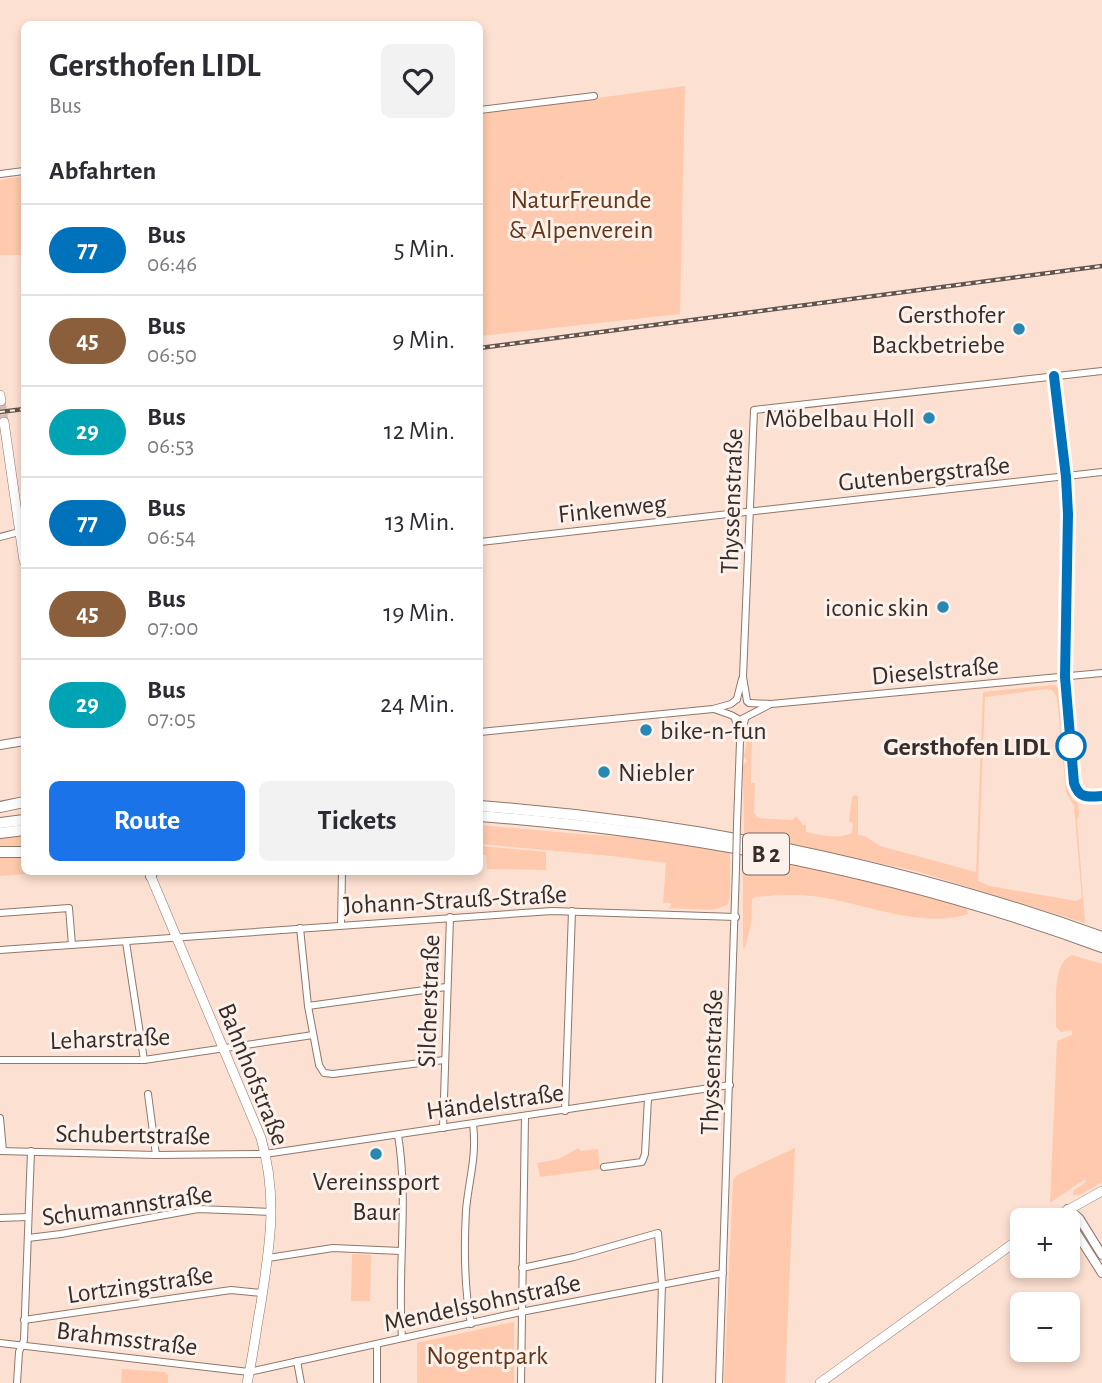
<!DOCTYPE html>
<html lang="de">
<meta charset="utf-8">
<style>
:root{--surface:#fff;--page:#f2f2f3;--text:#2b2b33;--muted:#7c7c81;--line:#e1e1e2;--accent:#1a73e8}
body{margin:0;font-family:"Alegreya Sans",sans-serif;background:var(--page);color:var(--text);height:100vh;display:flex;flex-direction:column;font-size:26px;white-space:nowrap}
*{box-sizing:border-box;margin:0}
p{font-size:23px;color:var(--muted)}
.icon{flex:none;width:38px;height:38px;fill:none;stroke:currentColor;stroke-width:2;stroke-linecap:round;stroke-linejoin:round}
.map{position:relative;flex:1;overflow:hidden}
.drawer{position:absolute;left:21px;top:21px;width:462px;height:854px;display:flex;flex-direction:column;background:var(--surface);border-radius:10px;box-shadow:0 4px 10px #0003}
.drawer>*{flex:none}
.badge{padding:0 14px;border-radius:23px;font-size:24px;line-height:46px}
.buttons{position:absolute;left:1010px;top:1208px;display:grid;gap:14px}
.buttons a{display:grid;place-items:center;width:70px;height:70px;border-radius:10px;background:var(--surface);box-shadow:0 4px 10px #0003;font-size:35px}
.map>.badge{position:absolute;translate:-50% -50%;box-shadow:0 0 0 4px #fff}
h2{padding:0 28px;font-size:26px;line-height:63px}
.round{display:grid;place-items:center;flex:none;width:74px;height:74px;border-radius:10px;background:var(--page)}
.summary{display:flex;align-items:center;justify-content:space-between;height:119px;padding:0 28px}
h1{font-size:33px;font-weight:700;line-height:52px}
.cta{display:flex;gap:14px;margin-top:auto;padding:14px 28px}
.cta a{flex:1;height:80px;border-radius:10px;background:var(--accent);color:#fff;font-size:28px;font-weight:700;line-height:80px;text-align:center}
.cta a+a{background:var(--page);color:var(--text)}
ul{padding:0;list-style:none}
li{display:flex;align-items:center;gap:21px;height:91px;padding:0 28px;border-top:2px solid var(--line)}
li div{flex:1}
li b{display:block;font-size:26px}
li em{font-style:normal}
li .badge{min-width:77px;font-weight:700;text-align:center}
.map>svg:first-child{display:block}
.green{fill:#fec9ac;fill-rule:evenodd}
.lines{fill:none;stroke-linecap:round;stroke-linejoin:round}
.secondary-tunnel{stroke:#d5bcaf;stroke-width:9;stroke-dasharray:9 4.5;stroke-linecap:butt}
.minor-casing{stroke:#90776a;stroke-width:8}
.tertiary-casing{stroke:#90776a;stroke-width:10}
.secondary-casing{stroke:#90776a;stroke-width:10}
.trunk-casing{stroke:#90776a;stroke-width:12}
.minor{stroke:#fff;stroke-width:6}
.tertiary{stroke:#fff;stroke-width:8}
.secondary{stroke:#fff;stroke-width:9}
.trunk{stroke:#fff;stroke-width:10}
.rail-casing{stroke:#63544d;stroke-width:4.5}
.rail{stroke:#fdf1eb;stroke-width:2;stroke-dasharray:5;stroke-linecap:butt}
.minor-bridge-casing{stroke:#90776a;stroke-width:8;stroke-linecap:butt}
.minor-bridge{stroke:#fff;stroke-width:6}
.line-casing{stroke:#fff;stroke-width:16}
.line{stroke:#0072bc;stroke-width:10}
.poi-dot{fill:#2888b3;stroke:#fdf1eb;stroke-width:2.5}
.stop-dot{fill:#fff;stroke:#0072bc;stroke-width:3.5}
.labels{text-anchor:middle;stroke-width:6;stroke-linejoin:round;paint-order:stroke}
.shield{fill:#fdf1eb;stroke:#726762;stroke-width:2}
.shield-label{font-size:24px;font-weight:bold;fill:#372c27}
.park-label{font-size:26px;fill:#643517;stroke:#fdf1eb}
.poi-label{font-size:26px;fill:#372c27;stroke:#fdf1eb;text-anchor:end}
.street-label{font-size:26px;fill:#372c27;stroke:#fdf1eb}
.stop-label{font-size:26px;font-weight:bold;fill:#372c27;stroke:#fdf1eb;text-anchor:end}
</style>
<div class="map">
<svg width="1102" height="1383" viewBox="0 0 1102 1383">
<rect width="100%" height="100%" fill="#fce0d1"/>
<g class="green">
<path d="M685 86 680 314 480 336V114Z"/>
<path d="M24 176V255H0V180Z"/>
<path d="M1055 685 1059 689 1069 792 1072 799 1078 803 1079 817 1077 819 1085 923 916 871 744 834 743 766 747 761 744 757 748 736 750 734 752 736 751 783H755L754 813 758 818 792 820 796 816 803 825H806V832C821 835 837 840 852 833L853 824 849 821 852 798 854 795 858 796V835L865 836 880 846 976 872 983 692ZM1046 689 1052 690 1057 697 1066 792 1074 806 1082 898 1076 901 990 886 978 881 985 697Z"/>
<path d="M480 825 592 835 630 837 730 852V896L727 905 713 910 668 908 671 906V903H663L666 863 612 856 480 844Z"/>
<path d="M24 835V848L0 849V838Z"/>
<path d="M480 846 546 852V870L487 869 486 855H480Z"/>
<path d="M743 854 814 868 966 907 968 914C923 929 866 904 820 897 798 894 777 895 755 897L752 899 751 924 745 948 743 947Z"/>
<path d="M24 856V872H54L0 876V857Z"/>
<path d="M1072 955 1102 964V1182L1080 1195H1073V1191L1086 1182 1085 1179 1050 1203 1057 1041 1072 1035V1030L1061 1032 1056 1027C1057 1007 1051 963 1072 955Z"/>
<path d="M578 1148 581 1151 598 1149 600 1169 540 1177 537 1163 559 1159Z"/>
<path d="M795 1148 785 1383H724L733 1180 737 1175Z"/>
<path d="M352 1254 371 1255 370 1301H351Z"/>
<path d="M514 1322V1383H417V1343Z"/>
<path d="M122 1369 165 1372 168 1375V1383H121Z"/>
</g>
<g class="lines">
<path class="secondary-tunnel" d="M1 401 4 422"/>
<defs>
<g id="minor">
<path d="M480 110 594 96"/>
<path d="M0 174 24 171"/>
<path d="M1054 376 1066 477 1069 538 1065 677 1075 783C1079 799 1088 797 1102 796"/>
<path d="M0 537 19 532"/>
<path d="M480 542 1102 472"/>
<path d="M737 699 742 679"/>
<path d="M747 701 743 677 754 410 1102 371"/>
<path d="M749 703 771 704 1102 673"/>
<path d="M714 709 731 715 740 720 769 705"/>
<path d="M735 718 740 740"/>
<path d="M480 732 713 709 731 704 737 699"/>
<path d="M737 823 740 742 745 719"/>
<path d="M0 913 69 908 72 945"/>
<path d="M341 925 342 872"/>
<path d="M300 928 308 1006 319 1065 324 1073 333 1074 444 1060"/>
<path d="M126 942 144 1060"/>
<path d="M0 950 552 911 736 917"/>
<path d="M308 1006 446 987"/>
<path d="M0 1060H144L313 1035"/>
<path d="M148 1094 156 1155"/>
<path d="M565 1111 572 911"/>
<path d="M0 1118 3 1151"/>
<path d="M443 1128 450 917"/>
<path d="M398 1135C409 1202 397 1270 402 1338"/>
<path d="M0 1151 156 1155 265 1154 730 1085"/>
<path d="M604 1167 642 1162 645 1154 648 1098"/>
<path d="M0 1218 28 1217"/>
<path d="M28 1238 61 1234 198 1209 272 1212"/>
<path d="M268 1258 333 1248 401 1251"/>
<path d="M522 1268 574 1257 658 1233 662 1284 659 1383"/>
<path d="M24 1320 231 1290 262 1293"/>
<path d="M471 1324C464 1287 464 1247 466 1210 469 1178 477 1157 473 1124"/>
<path d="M0 1343 249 1372 521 1312 723 1273"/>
<path d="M377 1344V1383"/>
<path d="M297 1361 301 1383"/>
<path d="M17 1383 19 1352 24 1340 31 1151"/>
<path d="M521 1383 525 1116"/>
<path d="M719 1383 736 868"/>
</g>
<g id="tertiary">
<path d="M0 745 24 741"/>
<path d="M1068 1209 1072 1226 1102 1273"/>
<path d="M1068 1209 1079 1218 1102 1255"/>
</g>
<g id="secondary">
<path d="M0 395 1 401"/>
<path d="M4 422 24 561"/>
<path d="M149 872 261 1138C278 1197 270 1244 261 1303 256 1330 253 1357 247 1383"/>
<path d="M1050 1220 1102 1191"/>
<path d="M820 1383 1022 1237"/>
</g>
<g id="trunk">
<path d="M480 806C692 822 901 865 1102 937"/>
<path d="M0 807 24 802"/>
<path d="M480 816C691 832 902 873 1102 947"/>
<path d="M0 823 24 820"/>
<path d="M0 833 24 830"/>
<path d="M0 852H24"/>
<path d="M151 876 152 872"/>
</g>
</defs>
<use href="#minor" class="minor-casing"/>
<use href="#tertiary" class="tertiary-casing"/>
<use href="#secondary" class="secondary-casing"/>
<use href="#trunk" class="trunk-casing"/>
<use href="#minor" class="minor"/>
<use href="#tertiary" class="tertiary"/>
<use href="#secondary" class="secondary"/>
<use href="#trunk" class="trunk"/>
<defs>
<g id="rail">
<path d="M480 348 1102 266"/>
<path d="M0 412 24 409"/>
</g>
</defs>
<use href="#rail" class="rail-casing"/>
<use href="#rail" class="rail"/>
<defs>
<path id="minor-bridge" d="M736 868 737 823"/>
</defs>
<use href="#minor-bridge" class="minor-bridge-casing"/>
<use href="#minor-bridge" class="minor-bridge"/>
</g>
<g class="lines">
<defs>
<path id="line" d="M1054 376 1066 477 1068 514 1065 677 1074 783C1079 799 1088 797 1102 796"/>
</defs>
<use href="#line" class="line-casing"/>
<use href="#line" class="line"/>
</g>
<g class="poi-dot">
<circle cx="1019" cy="329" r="7"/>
<circle cx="929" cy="418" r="7"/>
<circle cx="943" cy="607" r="7"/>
<circle cx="646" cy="730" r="7"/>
<circle cx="604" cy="772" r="7"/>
<circle cx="376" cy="1154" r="7"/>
</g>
<circle class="stop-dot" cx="1071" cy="746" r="14"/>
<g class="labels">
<rect class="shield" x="743" y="833.5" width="46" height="41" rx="5"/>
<g class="shield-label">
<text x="766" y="862">B 2</text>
</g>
<g class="park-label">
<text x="581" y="208">NaturFreunde<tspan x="581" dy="30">&amp; Alpenverein</tspan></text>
<text x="487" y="1364">Nogentpark</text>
</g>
<g class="poi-label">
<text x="1005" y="323">Gersthofer<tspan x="1005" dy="30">Backbetriebe</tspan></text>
<text x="915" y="427">Möbelbau Holl</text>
<text x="929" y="616">iconic skin</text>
<text x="660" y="739" text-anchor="start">bike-n-fun</text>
<text x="618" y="781" text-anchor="start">Niebler</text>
<text x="376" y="1190" text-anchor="middle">Vereinssport<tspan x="376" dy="30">Baur</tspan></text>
</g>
<g class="street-label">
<text transform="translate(924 473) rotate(-6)" y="9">Gutenbergstraße</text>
<text transform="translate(731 501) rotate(-88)" y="9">Thyssenstraße</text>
<text transform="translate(612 508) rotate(-6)" y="9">Finkenweg</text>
<text transform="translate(935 670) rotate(-5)" y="9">Dieselstraße</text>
<text transform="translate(455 899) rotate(-3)" y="9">Johann-Strauß-Straße</text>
<text transform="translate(428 1001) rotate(-88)" y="9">Silcherstraße</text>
<text transform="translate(110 1038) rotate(-2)" y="9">Leharstraße</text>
<text transform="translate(711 1062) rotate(-88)" y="9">Thyssenstraße</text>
<text transform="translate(254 1074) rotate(68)" y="9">Bahnhofstraße</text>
<text transform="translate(495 1101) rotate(-8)" y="9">Händelstraße</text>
<text transform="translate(133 1134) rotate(1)" y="9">Schubertstraße</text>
<text transform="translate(127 1205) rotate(-8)" y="9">Schumannstraße</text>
<text transform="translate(140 1284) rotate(-8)" y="9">Lortzingstraße</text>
<text transform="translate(482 1302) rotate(-12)" y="9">Mendelssohnstraße</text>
<text transform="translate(127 1338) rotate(7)" y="9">Brahmsstraße</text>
</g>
<g class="stop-label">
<text x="1050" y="755">Gersthofen LIDL</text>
</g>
</g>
</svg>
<div class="buttons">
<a>+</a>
<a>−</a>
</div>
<section class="drawer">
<div class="summary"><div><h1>Gersthofen LIDL</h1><p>Bus</p></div><a class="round"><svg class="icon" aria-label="heart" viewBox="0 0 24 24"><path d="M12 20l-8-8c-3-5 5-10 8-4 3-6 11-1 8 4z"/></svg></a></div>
<h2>Abfahrten</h2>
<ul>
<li><span class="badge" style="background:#0072bc;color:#fff">77</span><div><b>Bus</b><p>06:46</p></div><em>5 Min.</em></li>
<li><span class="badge" style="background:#8b5e3c;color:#fff">45</span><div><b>Bus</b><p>06:50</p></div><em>9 Min.</em></li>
<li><span class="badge" style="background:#00a3b4;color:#fff">29</span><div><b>Bus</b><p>06:53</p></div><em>12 Min.</em></li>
<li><span class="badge" style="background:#0072bc;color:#fff">77</span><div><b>Bus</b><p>06:54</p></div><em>13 Min.</em></li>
<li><span class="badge" style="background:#8b5e3c;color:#fff">45</span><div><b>Bus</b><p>07:00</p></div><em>19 Min.</em></li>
<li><span class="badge" style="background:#00a3b4;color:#fff">29</span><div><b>Bus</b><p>07:05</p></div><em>24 Min.</em></li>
</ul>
<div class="cta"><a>Route</a><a>Tickets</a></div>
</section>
</div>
